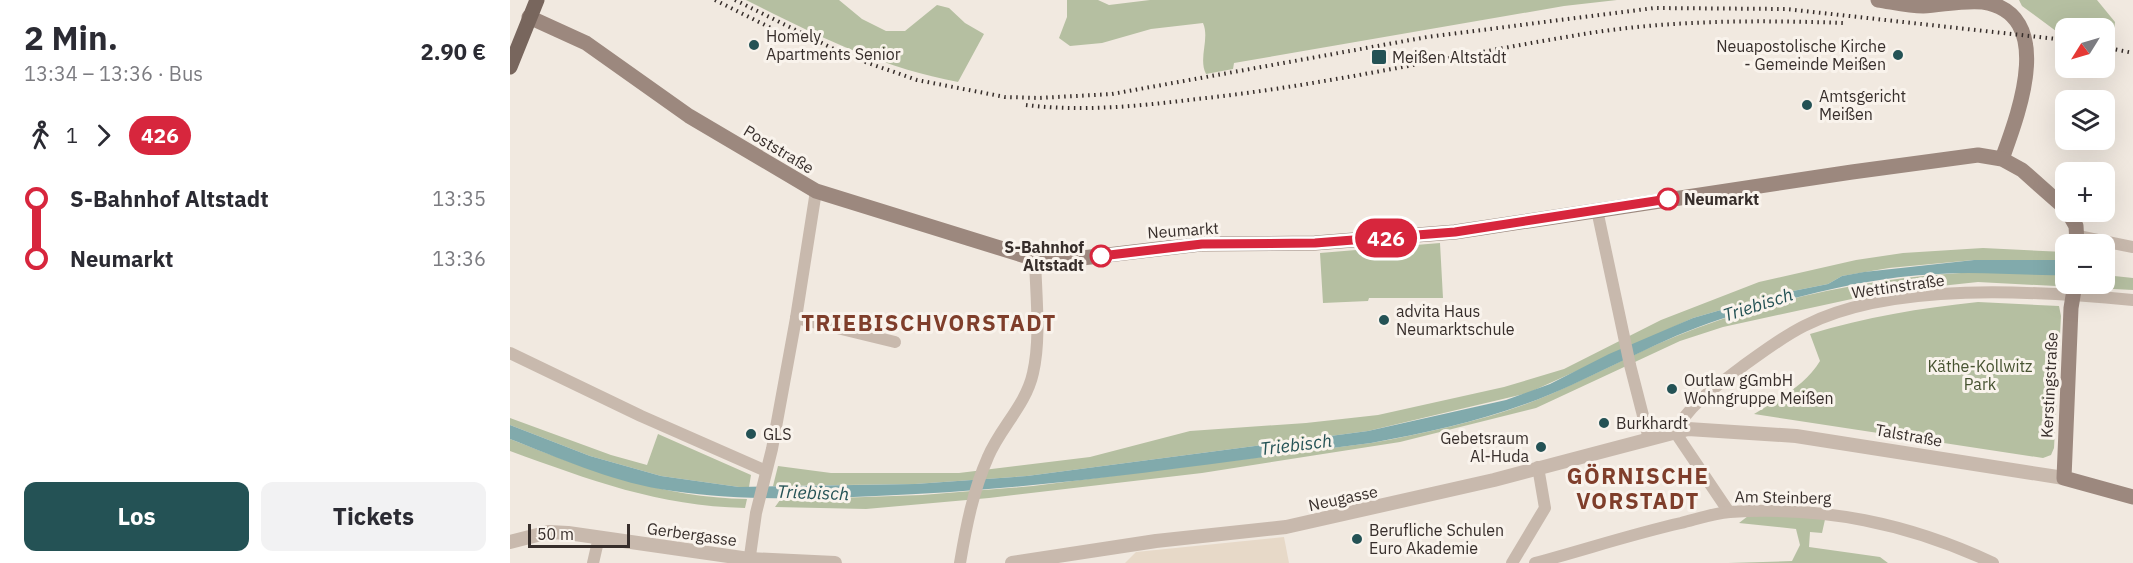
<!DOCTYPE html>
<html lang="de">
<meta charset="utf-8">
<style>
:root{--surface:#fff;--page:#f2f2f3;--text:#2b2b33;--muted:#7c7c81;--accent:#245255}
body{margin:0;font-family:"IBM Plex Sans",sans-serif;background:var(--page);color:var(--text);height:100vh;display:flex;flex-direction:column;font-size:22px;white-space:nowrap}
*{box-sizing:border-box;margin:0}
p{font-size:20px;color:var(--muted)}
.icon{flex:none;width:33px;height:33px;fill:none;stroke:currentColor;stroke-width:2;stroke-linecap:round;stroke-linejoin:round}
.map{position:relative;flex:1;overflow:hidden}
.details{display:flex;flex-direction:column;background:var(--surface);width:510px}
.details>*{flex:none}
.badge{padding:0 12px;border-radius:20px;font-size:21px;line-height:39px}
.needle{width:39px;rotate:233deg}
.controls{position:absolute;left:1545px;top:18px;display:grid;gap:12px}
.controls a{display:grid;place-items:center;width:60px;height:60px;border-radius:12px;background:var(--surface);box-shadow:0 6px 24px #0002;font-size:30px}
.scale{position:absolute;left:18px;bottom:15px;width:102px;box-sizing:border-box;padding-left:6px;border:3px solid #372e2b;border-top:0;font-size:16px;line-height:21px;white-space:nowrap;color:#372e2b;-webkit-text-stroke:4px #f9f3ec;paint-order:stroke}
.map>.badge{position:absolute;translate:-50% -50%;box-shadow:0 0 0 3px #fff}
.legs{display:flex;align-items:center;gap:9px;height:66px;padding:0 24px;font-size:20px}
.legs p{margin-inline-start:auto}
.overview{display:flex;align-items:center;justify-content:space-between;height:102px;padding:0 24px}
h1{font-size:33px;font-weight:800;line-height:45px}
.cta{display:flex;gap:12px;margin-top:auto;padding:12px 24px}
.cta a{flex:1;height:69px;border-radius:12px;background:var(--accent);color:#fff;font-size:24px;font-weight:800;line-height:69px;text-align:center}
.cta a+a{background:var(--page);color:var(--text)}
ul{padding:0 24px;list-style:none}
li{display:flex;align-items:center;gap:21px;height:60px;font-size:22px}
li i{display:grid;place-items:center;width:9px;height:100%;margin:0 8px;background:currentColor}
li i::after{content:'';width:15px;height:15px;margin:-8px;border:4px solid;border-radius:50%;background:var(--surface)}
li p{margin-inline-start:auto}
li:first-child i{background:linear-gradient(#0000 50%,currentColor 0)}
li:last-child i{background:linear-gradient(currentColor 50%,#0000 0)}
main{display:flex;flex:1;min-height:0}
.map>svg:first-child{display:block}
.green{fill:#b5bfa1}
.plaza{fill:#e7d9c8}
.water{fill:#81aaac}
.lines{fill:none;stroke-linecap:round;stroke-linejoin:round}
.minor{stroke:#c8b9ad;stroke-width:12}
.tertiary{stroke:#c8b9ad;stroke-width:14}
.secondary{stroke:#9c887e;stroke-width:15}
.primary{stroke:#78665d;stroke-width:15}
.rail{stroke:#372e2b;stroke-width:4;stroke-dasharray:1.5 4.5;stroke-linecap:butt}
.line-1-casing{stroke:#fff;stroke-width:14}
.line-1{stroke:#d7263d;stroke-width:9}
.poi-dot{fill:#245255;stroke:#f9f3ec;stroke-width:2}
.stop-1-dot{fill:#fff;stroke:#d7263d;stroke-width:3}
.labels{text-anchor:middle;stroke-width:6;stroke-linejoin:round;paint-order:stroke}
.poi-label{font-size:16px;fill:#372e2b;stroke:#f9f3ec;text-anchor:start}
.street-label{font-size:16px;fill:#372e2b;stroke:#f9f3ec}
.stop-label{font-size:16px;font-weight:bold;fill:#372e2b;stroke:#f9f3ec;text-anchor:start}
.park-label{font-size:16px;fill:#475331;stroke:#f9f3ec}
.water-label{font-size:18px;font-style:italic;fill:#245255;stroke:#f9f3ec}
.district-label{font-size:22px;font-weight:bold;letter-spacing:1.5px;fill:#7f3e2b;stroke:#f9f3ec}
</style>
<main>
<section class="details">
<div class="overview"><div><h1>2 Min.</h1><p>13:34 – 13:36 · Bus</p></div><b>2.90 €</b></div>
<div class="legs"><svg class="icon" aria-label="walk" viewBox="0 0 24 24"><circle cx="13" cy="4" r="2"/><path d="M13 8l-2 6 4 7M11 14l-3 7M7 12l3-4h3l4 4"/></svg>1<svg class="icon" aria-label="forward" viewBox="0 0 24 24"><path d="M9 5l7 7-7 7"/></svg><b class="badge" style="background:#d7263d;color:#fff">426</b></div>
<ul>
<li><i style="color:#d7263d"></i><b>S-Bahnhof Altstadt</b><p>13:35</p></li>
<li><i style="color:#d7263d"></i><b>Neumarkt</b><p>13:36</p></li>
</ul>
<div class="cta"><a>Los</a><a>Tickets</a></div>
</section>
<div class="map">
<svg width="1623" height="563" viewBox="0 0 1623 563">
<rect width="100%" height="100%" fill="#f1e9e0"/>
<g class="green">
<path d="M236 0H329L352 19 376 31H395L427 5 439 8 455 23 474 34 448 82C372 68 305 35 236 0Z"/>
<path d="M557 0H588L599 5 640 0H1107L1054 6 724 63 723 69 696 74C688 58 700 39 693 23L641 29 592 43 560 46 549 38 557 17Z"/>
<path d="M1509 0H1587L1605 22 1604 31 1595 36 1594 28H1556L1555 34H1550L1512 6Z"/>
<path d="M930 243 933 298H859L858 301 813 303 810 253Z"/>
<path d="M1473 248 1555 252V260H1464L1379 268 1332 276 1318 284 1263 295 1183 318 1018 393 858 431 517 476 405 484 263 486 268 466 321 473H449L580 457 680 431 796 423 868 415 994 387 1054 369 1151 320 1249 282 1346 260 1393 253Z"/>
<path d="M1468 272 1555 275 1556 284H1594L1595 275 1623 278V290L1468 282 1374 292 1213 327 1170 341 1026 408 890 442 692 473 479 498 356 509 265 507 270 500 412 495 523 486 861 443C922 432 985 418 1041 394 1090 373 1137 346 1187 328 1276 295 1373 276 1468 272Z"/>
<path d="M1468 302 1549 306 1551 316 1544 448 1541 455 1533 458 1244 414C1267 400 1296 385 1310 361L1300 334C1356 317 1410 308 1468 302Z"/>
<path d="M0 418 101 455 137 465 148 434 241 475 239 487H229L151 476 80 456 0 425Z"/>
<path d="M0 439C76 469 154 498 237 499L235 508C148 506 80 480 0 451Z"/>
<path d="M1316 515 1312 533 1300 532 1299 547 1370 557 1378 563H1218L1282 561 1290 545 1286 529 1229 523 1238 516Z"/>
</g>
<path class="plaza" d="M774 537 779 563H615L626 552Z"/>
<path class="water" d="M1464 260H1555V275C1513 276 1471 271 1428 274 1356 277 1280 298 1211 319 1152 338 1098 370 1041 394 984 418 921 432 861 443 697 464 532 490 366 496 293 499 222 501 150 489 98 480 49 458 0 439V425L80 456 151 476 229 487 405 484 517 476 858 431 996 400 1040 384 1099 354 1183 318 1263 295 1318 284 1332 276 1354 272Z"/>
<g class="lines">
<g class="minor">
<path d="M1087 210 1120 365 1139 439"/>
<path d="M1568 236 1623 247"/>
<path d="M286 318 385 342"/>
<path d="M0 353 131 416 256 471"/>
<path d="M1219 512 1165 432C1181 402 1207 386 1233 366 1253 352 1272 337 1294 326 1381 281 1528 291 1623 300"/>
<path d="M83 563 89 537"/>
<path d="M239 563 246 513 262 449 286 318 306 191"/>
<path d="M450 563C456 527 463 491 478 457 490 428 516 405 523 373 531 338 526 296 525 259"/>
<path d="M1002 563 1035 508 1028 467"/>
<path d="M1025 563C1074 550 1122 534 1171 523 1187 519 1204 513 1220 512 1313 506 1398 523 1483 563"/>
</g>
<g class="tertiary">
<path d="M0 542 39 532 58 533 239 559 325 563"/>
<path d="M502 563 646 541 776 527 984 480 1178 429 1286 436 1554 478"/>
</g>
<g class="secondary">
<path d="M1368 0C1382 2 1398 6 1413 6 1433 5 1452 0 1473 2 1547 14 1508 115 1492 159"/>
<path d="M19 17 76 43 179 116 306 191 525 259 555 260 691 244 805 243 945 232 1342 172 1468 155 1492 159 1512 170 1556 209"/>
<path d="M1558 212 1566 226 1567 244"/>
<path d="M1565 284 1561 308 1554 478 1623 497"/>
</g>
<path class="primary" d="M0 67 27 0"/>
<g class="rail">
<path d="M205 0 289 42"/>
<path d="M225 0 338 56 407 80 495 97 529 98 602 94 917 37 1144 8 1276 9 1556 40"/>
<path d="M1594 47 1623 53"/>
<path d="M516 105C573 112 630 106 687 99 819 85 949 54 1080 33 1163 20 1250 20 1334 23"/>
</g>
</g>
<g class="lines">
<defs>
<path id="line-1" d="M591 256 692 244 805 243 945 232 1158 199"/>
</defs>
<use href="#line-1" class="line-1-casing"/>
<use href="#line-1" class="line-1"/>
</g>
<g class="poi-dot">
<circle cx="244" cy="45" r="6"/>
<circle cx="1388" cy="55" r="6"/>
<rect x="861" y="49" width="16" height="16" rx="3"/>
<circle cx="1297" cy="105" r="6"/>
<circle cx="874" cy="320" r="6"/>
<circle cx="1162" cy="389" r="6"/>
<circle cx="1094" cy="423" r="6"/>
<circle cx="241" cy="434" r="6"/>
<circle cx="1031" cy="447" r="6"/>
<circle cx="847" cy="539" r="6"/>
</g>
<g class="stop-1-dot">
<circle cx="1158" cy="199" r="10"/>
<circle cx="591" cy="256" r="10"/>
</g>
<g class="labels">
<g class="poi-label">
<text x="256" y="42">Homely<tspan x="256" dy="18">Apartments Senior</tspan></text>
<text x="1376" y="52" text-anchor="end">Neuapostolische Kirche<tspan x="1376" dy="18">- Gemeinde Meißen</tspan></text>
<text x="882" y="63">Meißen Altstadt</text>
<text x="1309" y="102">Amtsgericht<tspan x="1309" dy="18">Meißen</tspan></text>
<text x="886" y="317">advita Haus<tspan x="886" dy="18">Neumarktschule</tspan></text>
<text x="1174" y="386">Outlaw gGmbH<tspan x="1174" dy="18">Wohngruppe Meißen</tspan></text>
<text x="1106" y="429">Burkhardt</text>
<text x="253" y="440">GLS</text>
<text x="1019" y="444" text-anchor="end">Gebetsraum<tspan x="1019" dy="18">Al-Huda</tspan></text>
<text x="859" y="536">Berufliche Schulen<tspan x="859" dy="18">Euro Akademie</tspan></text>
</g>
<g class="street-label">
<text transform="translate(269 149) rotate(31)" y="6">Poststraße</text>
<text transform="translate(673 230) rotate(-4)" y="6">Neumarkt</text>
<text transform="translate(1388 286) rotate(-8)" y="6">Wettinstraße</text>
<text transform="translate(1539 385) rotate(-87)" y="6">Kerstingstraße</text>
<text transform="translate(1399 435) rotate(10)" y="6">Talstraße</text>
<text transform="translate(1273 497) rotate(1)" y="6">Am Steinberg</text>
<text transform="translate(833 498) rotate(-12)" y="6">Neugasse</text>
<text transform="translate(182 534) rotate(8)" y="6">Gerbergasse</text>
</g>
<g class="stop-label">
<text x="1174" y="205">Neumarkt</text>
<text x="574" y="253" text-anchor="end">S-Bahnhof<tspan x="574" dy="18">Altstadt</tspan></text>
</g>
<g class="park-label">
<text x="1470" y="372">Käthe-Kollwitz<tspan x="1470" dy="18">Park</tspan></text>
</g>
<g class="water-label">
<text transform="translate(1248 305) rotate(-18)" y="6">Triebisch</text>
<text transform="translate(786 445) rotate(-7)" y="6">Triebisch</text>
<text transform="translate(303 493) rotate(2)" y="6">Triebisch</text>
</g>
<g class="district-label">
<text x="419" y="331">TRIEBISCHVORSTADT</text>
<text x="1128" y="484">GÖRNISCHE<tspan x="1128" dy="25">VORSTADT</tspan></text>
</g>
</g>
</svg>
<div class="controls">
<a><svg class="needle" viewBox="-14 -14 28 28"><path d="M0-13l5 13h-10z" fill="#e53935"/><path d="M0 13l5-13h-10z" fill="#7c7c81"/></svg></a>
<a><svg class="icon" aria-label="layers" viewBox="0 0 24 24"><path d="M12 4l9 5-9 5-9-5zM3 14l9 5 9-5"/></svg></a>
<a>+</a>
<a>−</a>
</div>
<div class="scale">50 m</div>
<b class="badge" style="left:876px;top:238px;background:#d7263d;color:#fff">426</b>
</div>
</main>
